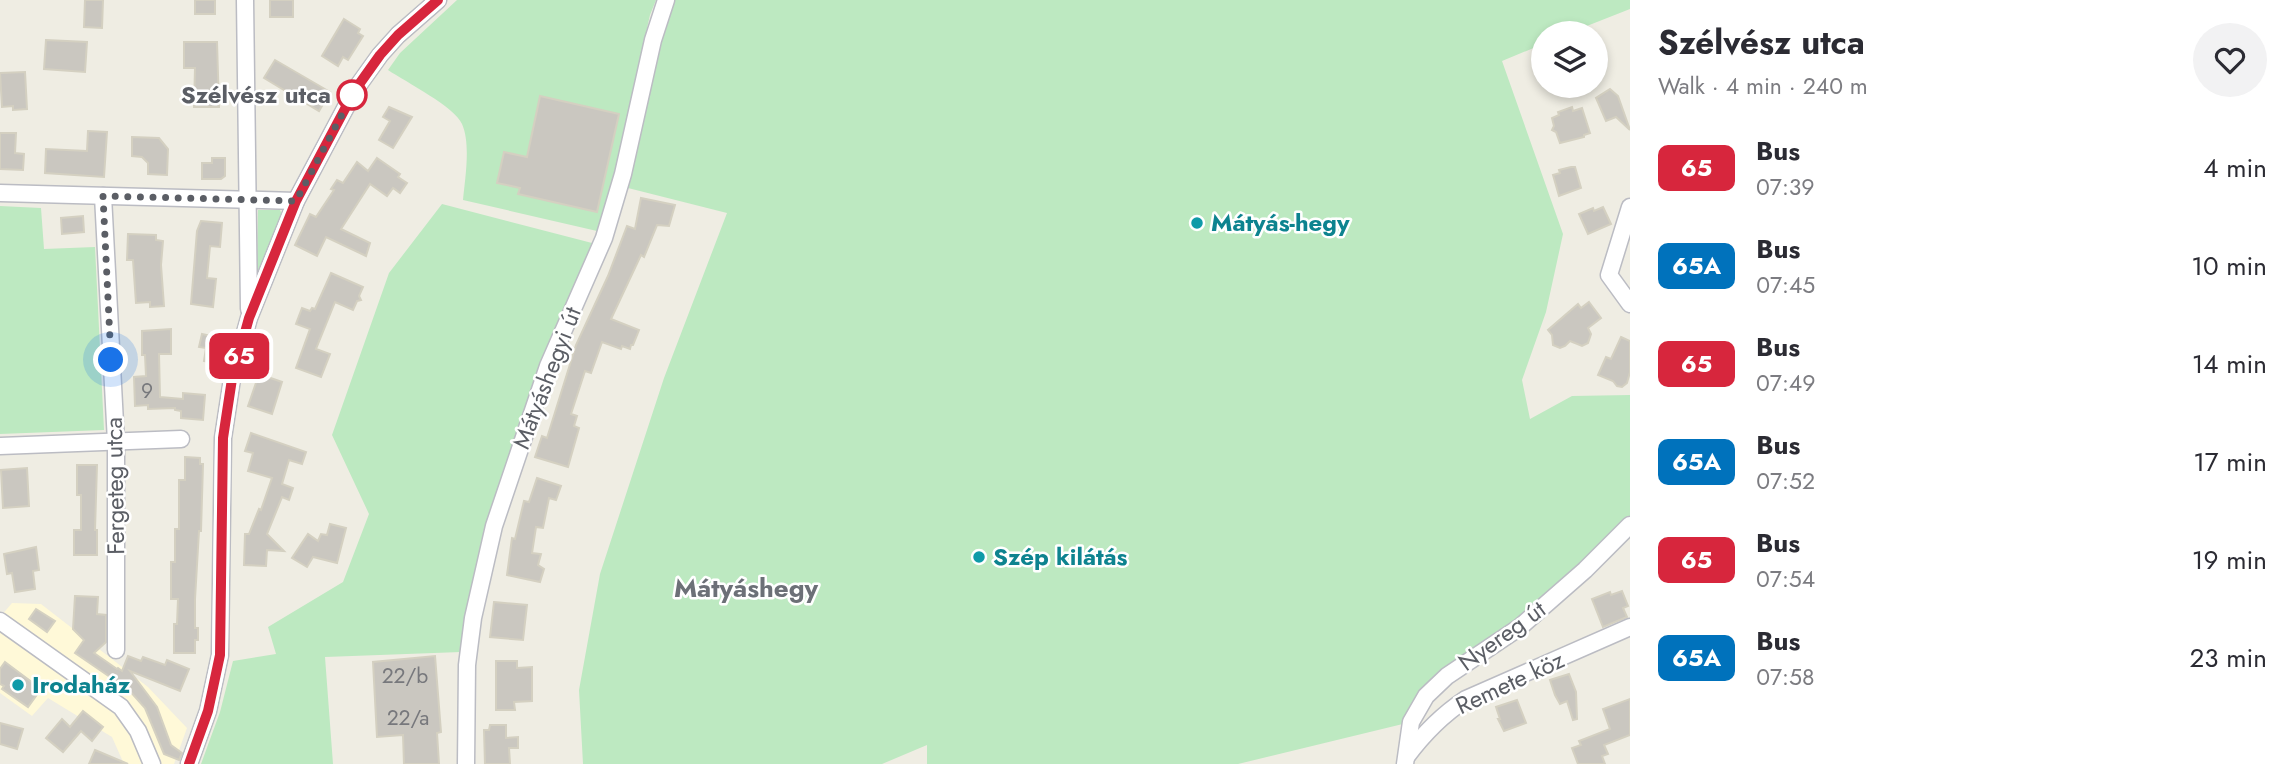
<!DOCTYPE html>
<meta charset="utf-8">
<style>
:root{--surface:#fff;--page:#f2f2f3;--text:#2b2b33;--muted:#7c7c81}
body{margin:0;font-family:Jost,sans-serif;background:var(--page);color:var(--text);height:100vh;display:flex;flex-direction:column;font-size:26px;white-space:nowrap}
*{box-sizing:border-box;margin:0}
p{font-size:23px;color:var(--muted)}
.icon{flex:none;width:38px;height:38px;fill:none;stroke:currentColor;stroke-width:2;stroke-linecap:round;stroke-linejoin:round}
.map{position:relative;flex:1;overflow:hidden}
.panel{display:flex;flex-direction:column;background:var(--surface);width:665px}
.panel>*{flex:none}
.badge{padding:0 14px;border-radius:10px;font-size:24px;line-height:46px}
.controls{position:absolute;left:1531px;top:21px;display:grid;gap:14px}
.controls a{display:grid;place-items:center;width:77px;height:77px;border-radius:50%;background:var(--surface);box-shadow:0 4px 10px #0003;font-size:35px}
.you{position:absolute;width:35px;height:35px;margin:-18px;border:5px solid #fff;border-radius:50%;background:#1a73e8;box-shadow:0 0 0 10px #1a73e833}
.map>.badge{position:absolute;translate:-50% -50%;box-shadow:0 0 0 4px #fff}
.round{display:grid;place-items:center;flex:none;width:74px;height:74px;border-radius:37px;background:var(--page)}
.headline{display:flex;align-items:center;justify-content:space-between;height:119px;padding:0 28px}
h1{font-size:33px;font-weight:700;line-height:52px}
ul{padding:0;list-style:none}
li{display:flex;align-items:center;gap:21px;height:98px;padding:0 28px}
li div{flex:1}
li b{display:block;font-size:26px}
li em{font-style:normal}
li .badge{min-width:77px;font-weight:700;text-align:center}
main{display:flex;flex:1;min-height:0}
.map>svg:first-child{display:block}
.commercial{fill:#fff9d8}
.green{fill:#bde9c1}
.building{fill:#cac7c0;stroke:#d4d0c1;stroke-width:2}
.lines{fill:none;stroke-linecap:round;stroke-linejoin:round}
.minor-casing{stroke:#bbbcc3;stroke-width:19}
.minor{stroke:#fff;stroke-width:16}
.line-casing{stroke:#fff;stroke-width:16}
.line{stroke:#d7263d;stroke-width:10}
.walk{stroke:#5b5e65;stroke-width:7;stroke-dasharray:0 12.6}
.stop-dot{fill:#fff;stroke:#d7263d;stroke-width:3.5}
.culture-dot{fill:#0f9aa8;stroke:#fff;stroke-width:2.5}
.labels{text-anchor:middle;stroke-width:5;stroke-linejoin:round;paint-order:stroke}
.number-label{font-size:21px;fill:#77787c}
.stop-label{font-size:24px;font-weight:bold;fill:#5b5e65;stroke:#fff;text-anchor:end}
.culture-label{font-size:24px;font-weight:bold;fill:#0d838f;stroke:#fff;text-anchor:start}
.street-label{font-size:24px;fill:#5b5e65;stroke:#fff}
.neighbourhood-label{font-size:26px;font-weight:bold;fill:#6c7077;stroke:#fff}
</style>
<main>
<div class="map">
<svg width="1630" height="764" viewBox="0 0 1630 764">
<rect width="100%" height="100%" fill="#efede3"/>
<path class="commercial" d="M12 603 41 604 148 687 187 728 174 764H124L112 737 48 698 32 716 0 693V617Z"/>
<g class="green">
<path d="M457 0H656L650 15 610 192 597 231 463 200C465 179 471 144 462 124 455 107 406 82 388 70L400 53Z"/>
<path d="M670 0H1630V9L1569 33H1544L1543 44 1502 61 1563 234 1546 312 1522 380 1530 419 1572 396 1630 395V525L1614 543 1447 676 1411 722 1238 764H927V745L882 764H583L579 690 600 574 664 378 727 213 624 187Z"/>
<path d="M442 204 592 243 525 407 483 539 461 652 325 657 333 764H201L220 712 233 661 276 654 268 627 343 582 369 514 332 435 389 273Z"/>
<path d="M0 206 41 208 44 249 95 247 104 430 0 434Z"/>
<path d="M258 210H280L282 214 257 274Z"/>
</g>
<g class="building">
<path d="M85 0H103L102 28 84 27Z"/>
<rect x="195" y="0" width="20" height="14"/>
<rect x="270" y="0" width="23" height="17"/>
<path d="M344 19 360 29 358 33 363 36 348 60 343 57 338 66 322 56Z"/>
<path d="M46 40 87 42 85 72 44 69Z"/>
<path d="M184 42H217L219 107H194L195 68H184Z"/>
<path d="M275 60 330 92 319 111 264 78Z"/>
<path d="M25 72 27 109 13 110V106L2 107 0 73Z"/>
<path d="M1610 89 1618 96 1630 130 1616 117 1606 121 1596 98Z"/>
<path d="M540 96 619 114 597 212 518 194 520 188 497 183 504 152 527 157Z"/>
<path d="M389 107 412 117 393 148 379 140 390 121 383 117Z"/>
<path d="M1572 107 1573 111 1582 108 1590 133 1584 135V137L1560 143 1556 132 1552 130 1554 126 1552 118 1559 115 1558 112Z"/>
<path d="M88 131 107 132 104 177 45 173 46 149 87 151Z"/>
<path d="M0 133H16L15 153 24 154 23 170 0 169Z"/>
<path d="M132 137 159 138 168 149 167 175 148 174V163L142 157 132 156Z"/>
<path d="M212 158H225V176L221 179H202V163H212Z"/>
<path d="M377 158 400 174 398 177 407 183 400 193 393 188 387 196 370 184 341 229 370 243 366 256 326 237 317 256 295 245 310 214 316 217 334 190 331 189 337 180 343 183 357 162 368 171Z"/>
<path d="M1571 167H1575L1581 188 1559 196 1553 175 1560 173 1559 170Z"/>
<path d="M641 198 675 205 669 226 657 225 644 257 641 255 611 319 639 330 633 345H631L630 349 622 346 621 349 602 342 591 373 585 371 571 414 577 416 574 426 579 428 568 467 535 457 542 436 547 438 576 345 608 276 627 226 635 229Z"/>
<path d="M1603 207 1611 224 1588 234 1579 214 1593 208 1594 211Z"/>
<path d="M83 216 84 232 62 234 61 218Z"/>
<path d="M201 221 222 223 220 247 210 246 207 278 216 279 213 307 191 304 197 231Z"/>
<path d="M128 234 156 235V240L163 241 161 265 164 306 150 307V302L136 303 133 260H127Z"/>
<path d="M331 273 363 287 359 296 361 300 357 301 353 310 335 302 316 349 330 354 321 377 296 368 310 329 296 324 302 308 310 311 312 308 315 309Z"/>
<path d="M1589 302 1601 318 1588 328 1591 334 1588 343 1582 346 1570 341 1565 346 1560 348 1553 345 1552 335 1548 330 1578 304 1581 308Z"/>
<path d="M171 329V354H159L160 397 183 399V393L205 395 203 420 181 418V411L175 410V408L148 409V405L135 406 134 377 146 376 145 355H142V331Z"/>
<path d="M202 334 221 338 217 364 204 361 206 348 199 347Z"/>
<path d="M1621 337 1630 341V372L1627 383 1622 387 1617 386 1613 381 1598 375 1606 357 1611 359Z"/>
<path d="M259 374 282 382 272 414 248 406Z"/>
<path d="M251 433 306 452 302 464 289 460 282 484 293 488 289 500 282 497 267 534 284 551 267 550 266 566 244 565 245 534H249L259 509 261 510 272 478 248 471 253 453 245 451Z"/>
<path d="M185 457 200 458V464H203L201 531H199L195 599V628H198V640H195V653H174V624H177L178 599H171V562H175V529H179V480H185Z"/>
<path d="M77 465H97L95 530H97V555H74V530H81V495H77Z"/>
<path d="M27 468 29 506 3 508 1 470Z"/>
<path d="M537 478 561 486 556 500 549 498 543 528 536 527 532 553 541 554 538 565 544 569 540 582 507 575 512 538 515 539 524 501 529 502Z"/>
<path d="M330 524 346 528 337 563 313 557 307 567 292 558 308 534 318 541 321 534 327 535Z"/>
<path d="M36 547 39 570 33 571 35 589 15 592 12 573 7 574 4 554Z"/>
<path d="M1622 591 1628 606 1623 608 1627 617 1603 627 1592 599 1610 592 1611 595Z"/>
<path d="M75 596 98 597 97 614 106 615V642L94 653 117 669 118 668 122 671 128 656 141 661 143 657 165 665 167 660 189 669 180 691 130 671 157 707 171 745 182 753 179 760 164 754 145 708 129 690 75 653 84 640 73 629Z"/>
<path d="M494 602 527 605 523 640 490 637Z"/>
<path d="M36 609 55 621 47 632 29 619Z"/>
<path d="M435 656 441 732 437 733 439 764H404L403 735 377 737 373 662Z"/>
<path d="M496 661H517V668L532 667V701L514 702 515 710H496Z"/>
<path d="M5 662 41 689 28 707 2 689 4 686 0 684V669Z"/>
<path d="M1569 674 1576 692 1577 719 1573 720 1567 701 1560 704 1555 695 1550 680Z"/>
<path d="M1630 699V735L1604 745 1608 754 1602 756 1605 764H1578L1572 748 1581 745 1579 741 1610 729 1603 709Z"/>
<path d="M1517 700 1526 723 1504 731 1498 719H1500L1496 707Z"/>
<path d="M83 711 103 727 92 741 81 731 63 752 46 738 62 719 70 727Z"/>
<path d="M0 723 23 729 17 749 0 744Z"/>
<path d="M490 725H506V738L518 737V748H509L510 764H485L484 730H489Z"/>
<path d="M95 750 128 764H89Z"/>
</g>
<g class="lines">
<defs>
<g id="minor">
<path d="M245 0 249 309"/>
<path d="M0 193 296 201"/>
<path d="M103 196 116 442V650"/>
<path d="M1630 207 1609 275 1630 304"/>
<path d="M0 446 181 439"/>
<path d="M0 621 121 707 138 731 152 764"/>
<path d="M1407 756C1424 733 1442 715 1466 699L1630 627"/>
<path d="M189 764 208 711 220 655 223 438 232 379 249 318 296 201 355 90 380 55 398 35 438 0"/>
<path d="M466 764 467 665 473 618 494 526 548 366 604 238 623 174 653 40 666 0"/>
<path d="M1405 764 1411 722 1426 696 1447 676 1520 627 1585 570 1630 525"/>
</g>
</defs>
<use href="#minor" class="minor-casing"/>
<use href="#minor" class="minor"/>
</g>
<g class="lines">
<defs>
<path id="line" d="M189 764 208 711 220 655 223 438 232 379 249 318 296 201 355 90 380 55 398 35 438 0"/>
</defs>
<use href="#line" class="line-casing"/>
<use href="#line" class="line"/>
<path class="walk" d="M111 360 103 196 296 201 355 90 352 95"/>
</g>
<circle class="stop-dot" cx="352" cy="95" r="14"/>
<g class="culture-dot">
<circle cx="1197" cy="223" r="7"/>
<circle cx="979" cy="557" r="7"/>
<circle cx="18" cy="685" r="7"/>
</g>
<g class="labels">
<g class="number-label">
<text x="147" y="398">9</text>
<text x="405" y="683">22/b</text>
<text x="408" y="725">22/a</text>
</g>
<g class="stop-label">
<text x="331" y="103">Szélvész utca</text>
</g>
<g class="culture-label">
<text x="1211" y="231">Mátyás-hegy</text>
<text x="993" y="565">Szép kilátás</text>
<text x="32" y="693">Irodaház</text>
</g>
<g class="street-label">
<text transform="translate(547 378) rotate(-69)" y="8">Mátyáshegyi út</text>
<text transform="translate(115 486) rotate(-91)" y="8">Fergeteg utca</text>
<text transform="translate(1502 636) rotate(-36)" y="8">Nyereg út</text>
<text transform="translate(1510 683) rotate(-25)" y="8">Remete köz</text>
</g>
<g class="neighbourhood-label">
<text x="746" y="597">Mátyáshegy</text>
</g>
</g>
</svg>
<div class="controls">
<a><svg class="icon" aria-label="layers" viewBox="0 0 24 24"><path d="M12 4l9 5-9 5-9-5zM3 14l9 5 9-5"/></svg></a>
</div>
<div class="you" style="left:111px;top:360px"></div>
<b class="badge" style="left:239px;top:356px;background:#d7263d;color:#fff">65</b>
</div>
<section class="panel">
<div class="headline"><div><h1>Szélvész utca</h1><p>Walk · 4 min · 240 m</p></div><a class="round"><svg class="icon" aria-label="heart" viewBox="0 0 24 24"><path d="M12 20l-8-8c-3-5 5-10 8-4 3-6 11-1 8 4z"/></svg></a></div>
<ul>
<li><span class="badge" style="background:#d7263d;color:#fff">65</span><div><b>Bus</b><p>07:39</p></div><em>4 min</em></li>
<li><span class="badge" style="background:#0072bc;color:#fff">65A</span><div><b>Bus</b><p>07:45</p></div><em>10 min</em></li>
<li><span class="badge" style="background:#d7263d;color:#fff">65</span><div><b>Bus</b><p>07:49</p></div><em>14 min</em></li>
<li><span class="badge" style="background:#0072bc;color:#fff">65A</span><div><b>Bus</b><p>07:52</p></div><em>17 min</em></li>
<li><span class="badge" style="background:#d7263d;color:#fff">65</span><div><b>Bus</b><p>07:54</p></div><em>19 min</em></li>
<li><span class="badge" style="background:#0072bc;color:#fff">65A</span><div><b>Bus</b><p>07:58</p></div><em>23 min</em></li>
</ul>
</section>
</main>
